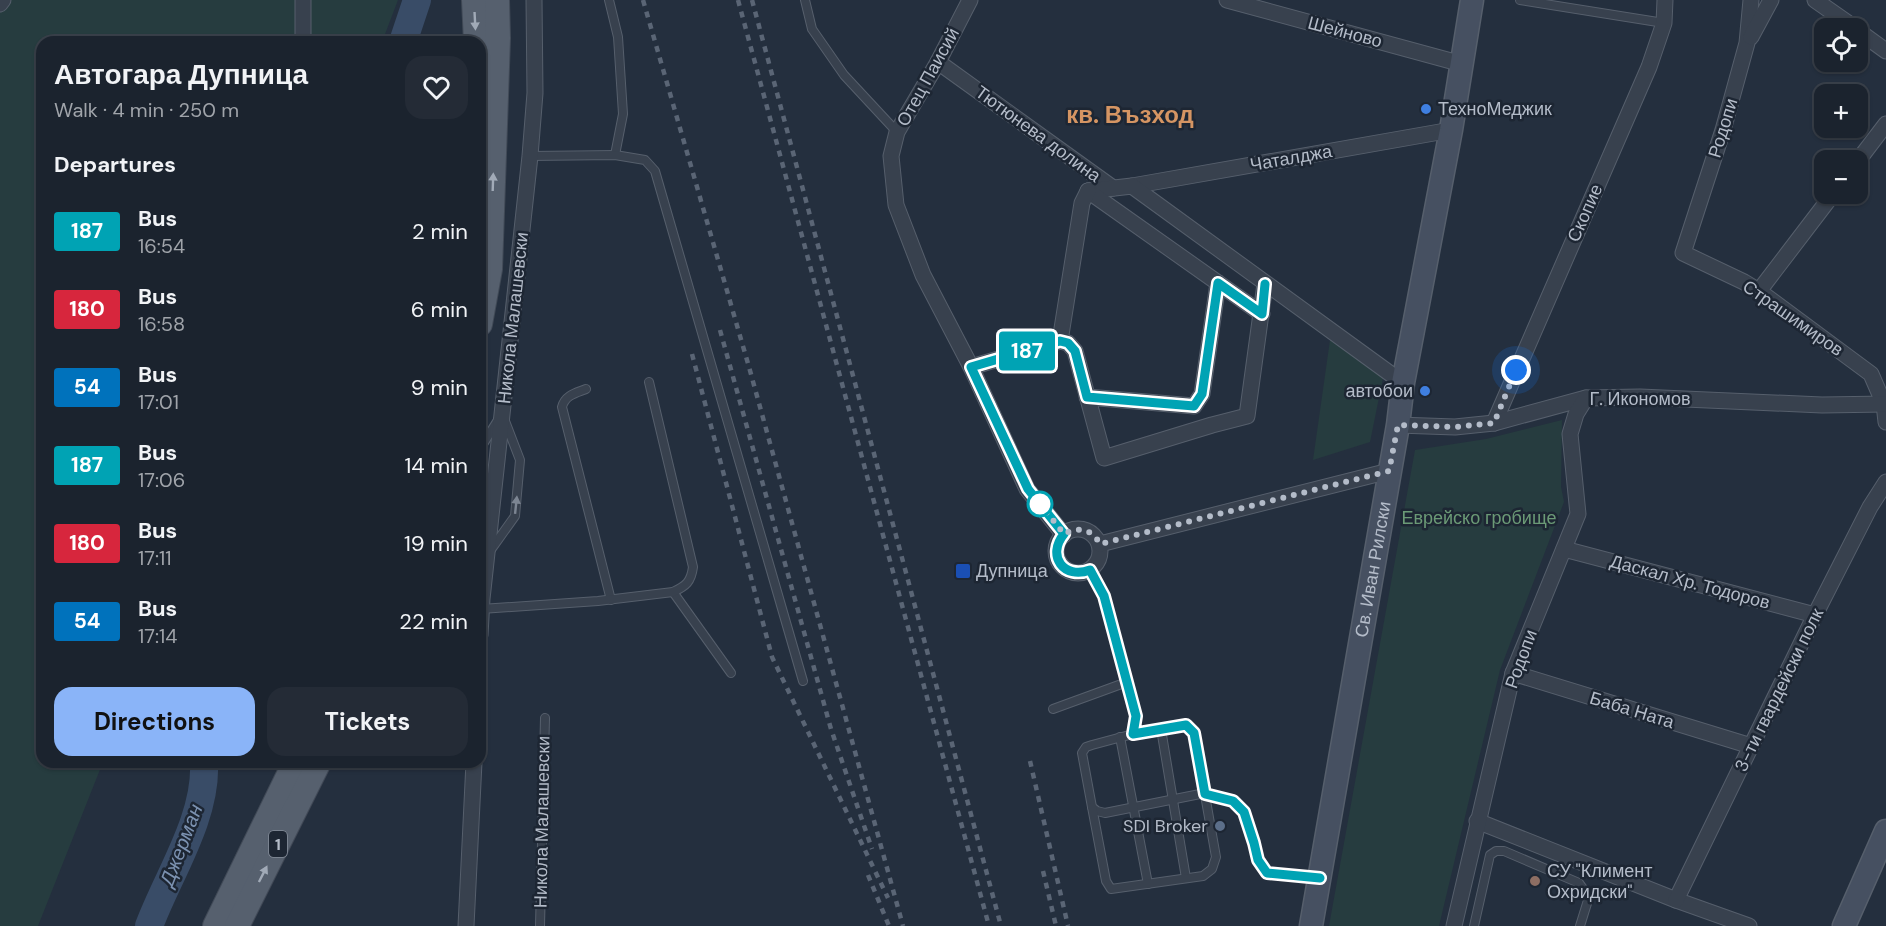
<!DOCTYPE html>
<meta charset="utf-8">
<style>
:root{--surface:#1b232e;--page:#242b36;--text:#f1f3f6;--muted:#a0a4aa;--line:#39404a;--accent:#8ab4f8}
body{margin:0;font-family:"DM Sans",sans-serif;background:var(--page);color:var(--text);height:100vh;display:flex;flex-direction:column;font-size:22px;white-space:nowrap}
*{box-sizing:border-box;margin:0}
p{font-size:20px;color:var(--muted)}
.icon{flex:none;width:33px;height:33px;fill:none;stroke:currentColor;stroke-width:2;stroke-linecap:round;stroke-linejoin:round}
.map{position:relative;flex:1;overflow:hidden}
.side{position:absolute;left:36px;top:36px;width:450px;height:732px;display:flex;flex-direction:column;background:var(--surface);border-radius:18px;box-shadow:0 2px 4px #0004,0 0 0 2px var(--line)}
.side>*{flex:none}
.badge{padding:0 12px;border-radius:4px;font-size:21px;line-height:39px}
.buttons{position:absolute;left:1814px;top:18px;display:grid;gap:12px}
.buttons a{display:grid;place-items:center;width:54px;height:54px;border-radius:12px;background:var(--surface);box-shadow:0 2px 4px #0004,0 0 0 2px var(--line);font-size:30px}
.you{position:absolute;width:30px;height:30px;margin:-15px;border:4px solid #fff;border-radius:50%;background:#1a73e8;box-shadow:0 0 0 9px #1a73e833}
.map>.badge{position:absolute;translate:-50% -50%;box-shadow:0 0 0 3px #fff}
h2{padding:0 18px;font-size:22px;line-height:54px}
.round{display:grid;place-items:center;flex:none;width:63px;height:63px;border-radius:18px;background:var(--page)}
.summary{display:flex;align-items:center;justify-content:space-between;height:102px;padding:0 18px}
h1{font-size:28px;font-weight:700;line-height:45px}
.primary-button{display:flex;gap:12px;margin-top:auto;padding:12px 18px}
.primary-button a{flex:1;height:69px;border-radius:18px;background:var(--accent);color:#111;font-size:24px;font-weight:700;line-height:69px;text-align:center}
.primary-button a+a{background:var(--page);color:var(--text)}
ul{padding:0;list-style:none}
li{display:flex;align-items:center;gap:18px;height:78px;padding:0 18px}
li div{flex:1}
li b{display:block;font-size:22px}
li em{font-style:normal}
li .badge{min-width:66px;font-weight:700;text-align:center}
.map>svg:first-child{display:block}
.green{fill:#263c3f}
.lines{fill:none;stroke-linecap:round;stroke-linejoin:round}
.river{stroke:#394c67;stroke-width:28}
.lane-casing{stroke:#565f6c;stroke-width:10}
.street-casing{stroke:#565f6c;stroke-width:17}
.secondary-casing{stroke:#565f6c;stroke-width:25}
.primary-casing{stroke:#414a57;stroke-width:26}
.lane{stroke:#38414e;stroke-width:8}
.street{stroke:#38414e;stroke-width:15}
.secondary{stroke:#465061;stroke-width:22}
.primary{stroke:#56606e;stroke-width:24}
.rail{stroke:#5a6575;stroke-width:4.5;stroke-dasharray:6 6;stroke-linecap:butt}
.oneway{fill:#a1aab7}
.oneway2{fill:#7c8592}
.line-casing{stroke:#fff;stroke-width:14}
.line{stroke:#00a3b4;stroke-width:9}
.walk{stroke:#b4bcc9;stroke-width:6;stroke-dasharray:0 10.8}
.shop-dot{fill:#3f7fe0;stroke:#1d2633;stroke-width:2}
.stop-dot{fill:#fff;stroke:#00a3b4;stroke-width:3}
.transit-dot{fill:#1a4fb4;stroke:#1d2633;stroke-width:2}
.service-dot{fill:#5c6f8a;stroke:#1d2633;stroke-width:2}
.education-dot{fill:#8d6e63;stroke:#1d2633;stroke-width:2}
.labels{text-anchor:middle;stroke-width:5;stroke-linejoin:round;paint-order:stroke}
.shield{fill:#1d2633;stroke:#878f9c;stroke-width:1.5}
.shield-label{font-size:16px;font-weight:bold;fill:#b4bcc9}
.street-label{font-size:18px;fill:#b4bcc9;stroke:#1d2633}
.poi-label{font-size:18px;fill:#b4bcc9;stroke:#1d2633;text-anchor:start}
.park-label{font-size:18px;fill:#6b9a76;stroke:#1d2633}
.water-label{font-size:20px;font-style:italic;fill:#7c92b1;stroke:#1d2633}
.district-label{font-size:24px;font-weight:bold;fill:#d59563;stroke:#1d2633}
</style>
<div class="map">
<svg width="1886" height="926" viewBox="0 0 1886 926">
<rect width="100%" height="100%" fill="#242f3e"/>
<g class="green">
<path d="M0 0H398L382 42H42V762H103L38 926H0Z"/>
<path d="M1330 340 1383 378 1370 442 1313 460Z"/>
<path d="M1562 420 1561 487 1564 502 1500 670 1439 926H1329L1415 450 1486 439Z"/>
</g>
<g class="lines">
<g class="river">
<path d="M403 42 417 0"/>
<path d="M149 926C168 875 207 818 204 762"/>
</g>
<defs>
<g id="lane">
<path d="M609 0 618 37 623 114 615 155"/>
<path d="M805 0 812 29 844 75 897 132"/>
<path d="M1520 0 1664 23"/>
<path d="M530 156 615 155 645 160 655 171 803 681"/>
<path d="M586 389C576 393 565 395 562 407L611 600"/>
<path d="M480 449 498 420"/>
<path d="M490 551 515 516 520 460 505 421"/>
<path d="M1090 570 1104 596 1136 716 1133 734 1092 745 1086 747 1082 753 1092 807 1097 811 1105 813 1205 793 1233 801 1243 812 1254 843 1258 860 1267 874 1316 878"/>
<path d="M673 592 731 673"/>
<path d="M481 609 598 601 673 592C686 586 691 582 693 567L649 382"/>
<path d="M1053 709 1127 682"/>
<path d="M1161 729 1186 878"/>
<path d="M1120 737 1148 884"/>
<path d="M1092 807 1106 881 1111 889 1203 876 1212 869 1216 857 1194 733 1186 725 1133 734"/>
<path d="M540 926 545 718"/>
<path d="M1474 926 1490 855 1496 851H1504L1579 883 1589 897 1580 926"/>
</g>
<g id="street">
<path d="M970 0 938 62 897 132 891 156 896 205 923 275 971 367 1027 489 1064 535"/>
<path d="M1227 0 1462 64"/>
<path d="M1751 0 1747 43 1723 130 1683 253 1744 282 1759 291 1871 374 1884 404 1886 422"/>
<path d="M1815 0 1855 28"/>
<path d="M0 4 3 0"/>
<path d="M1857 30 1886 51"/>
<path d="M1751 37 1771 0"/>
<path d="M303 42V0"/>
<path d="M938 62 1113 188"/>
<path d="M1857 162 1886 124"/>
<path d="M1132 186 1451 130"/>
<path d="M1088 191 1132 186 1403 383"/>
<path d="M1088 191 1262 314"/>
<path d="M1759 291 1833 194"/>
<path d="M1060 341 1082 203 1088 191"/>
<path d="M971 367 1060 341 1068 343 1075 351 1104 458 1212 425 1247 416 1265 284"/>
<path d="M1087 397 1194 406 1202 394 1218 283"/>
<path d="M1494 423 1649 67 1664 23 1665 0"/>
<path d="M1398 425 1455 427 1494 423 1586 398 1640 397 1822 405 1886 404"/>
<circle cx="1078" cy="551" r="22"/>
<path d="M1100 544 1389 471"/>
<path d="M1564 549 1815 615"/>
<path d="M480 635 482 599 530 156 535 93 534 0"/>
<path d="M1513 673 1751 746"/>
<path d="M1477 821 1676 900 1749 926"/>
<path d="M1676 900 1815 615 1870 507 1886 482"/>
<path d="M466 926 474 762"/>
<path d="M1454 926 1513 673 1578 514 1570 434 1576 414 1586 398"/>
</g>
<g id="secondary">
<path id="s1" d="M1311 926 1398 425 1403 383 1451 130 1472 0"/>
<path d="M1844 926 1886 831"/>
</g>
<g id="primary">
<path d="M474 0 476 42"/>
<path d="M480 324 490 269 498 38 497 0"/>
<path d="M215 926 295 762"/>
<path d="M237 926 319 762"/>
</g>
</defs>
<use href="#lane" class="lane-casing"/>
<use href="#street" class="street-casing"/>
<use href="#secondary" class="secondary-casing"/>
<use href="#primary" class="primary-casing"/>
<use href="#lane" class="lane"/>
<use href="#street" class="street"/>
<use href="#secondary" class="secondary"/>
<use href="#primary" class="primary"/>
<g class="rail">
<path d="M643 0 749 367 903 926"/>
<path d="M738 0 989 926"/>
<path d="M752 0 1001 926"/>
<path d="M720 330 831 729 872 849"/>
<path d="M692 354 772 657 888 898"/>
<path d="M1030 761 1068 926"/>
<path d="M1043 871 1056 926"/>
<path d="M868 875 889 926"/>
</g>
</g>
<defs><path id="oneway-solid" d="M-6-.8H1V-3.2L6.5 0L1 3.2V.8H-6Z" transform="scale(1.5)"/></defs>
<g class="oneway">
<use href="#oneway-solid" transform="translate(475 21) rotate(87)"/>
<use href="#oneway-solid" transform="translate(493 182) rotate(-88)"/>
<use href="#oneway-solid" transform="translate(263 874) rotate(-63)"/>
</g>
<use class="oneway2" href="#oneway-solid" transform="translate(516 505) rotate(-84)"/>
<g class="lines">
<defs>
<path id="line" d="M1265 284 1262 314 1218 283 1202 394 1194 406 1087 397 1075 351 1068 343 1060 341 971 367 1028 489 1064 534C1046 556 1064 580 1090 570L1104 596 1136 716 1133 734 1186 725 1194 733 1205 794 1233 801 1244 812 1254 843 1258 860 1267 873 1320 878"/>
</defs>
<use href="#line" class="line-casing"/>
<use href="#line" class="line"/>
<path class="walk" d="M1040 504 1064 534C1079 526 1092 529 1100 544L1389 471 1398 425 1455 427 1494 423 1516 370"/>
</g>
<g class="shop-dot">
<circle cx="1426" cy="109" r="6"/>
<circle cx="1425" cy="391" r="6"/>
</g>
<circle class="stop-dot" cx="1040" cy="504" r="12"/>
<rect class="transit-dot" x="955" y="563" width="16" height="16" rx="3"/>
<circle class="service-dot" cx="1220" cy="826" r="6"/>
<circle class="education-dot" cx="1535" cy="881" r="6"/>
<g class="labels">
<rect class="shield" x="269" y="831" width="18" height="26" rx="4.5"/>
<g class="shield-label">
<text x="278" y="850">1</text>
</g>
<g class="street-label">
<text transform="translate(1345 32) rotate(15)" y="6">Шейново</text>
<text transform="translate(928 77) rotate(-61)" y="6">Отец Паисий</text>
<text transform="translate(1723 128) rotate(-73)" y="6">Родопи</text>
<text transform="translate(1038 134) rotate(36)" y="6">Тютюнева долина</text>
<text transform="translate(1291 158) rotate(-10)" y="6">Чаталджа</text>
<text transform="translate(1585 213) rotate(-66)" y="6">Скопие</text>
<text transform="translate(513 318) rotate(-84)" y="6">Никола Малашевски</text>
<text transform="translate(1793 318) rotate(35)" y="6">Страшимиров</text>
<text x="1640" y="405">Г. Икономов</text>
<text dy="6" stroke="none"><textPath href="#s1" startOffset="362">Св. Иван Рилски</textPath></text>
<text transform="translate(1690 582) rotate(15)" y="6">Даскал Хр. Тодоров</text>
<text transform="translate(1521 659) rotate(-70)" y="6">Родопи</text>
<text transform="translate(1779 690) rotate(-64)" y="6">3-ти гвардейски полк</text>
<text transform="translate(1632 710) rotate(17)" y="6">Баба Ната</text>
<text transform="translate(542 822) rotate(-89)" y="6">Никола Малашевски</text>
</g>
<g class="poi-label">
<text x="1438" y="115">ТехноМеджик</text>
<text x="1413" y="397" text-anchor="end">автобои</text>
<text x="976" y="577">Дупница</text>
<text x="1208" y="832" text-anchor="end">SDI Broker</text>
<text x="1547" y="877">СУ "Климент<tspan x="1547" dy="21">Охридски"</tspan></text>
</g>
<g class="park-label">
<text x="1479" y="524">Еврейско гробище</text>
</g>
<g class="water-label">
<text transform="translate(181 845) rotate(-69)" y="7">Джерман</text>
</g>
<g class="district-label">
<text x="1130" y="123">кв. Възход</text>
</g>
</g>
</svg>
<div class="buttons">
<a><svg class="icon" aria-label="locate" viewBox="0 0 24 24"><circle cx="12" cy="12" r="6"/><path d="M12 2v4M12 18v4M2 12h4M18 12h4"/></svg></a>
<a>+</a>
<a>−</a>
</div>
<div class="you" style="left:1516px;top:370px"></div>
<b class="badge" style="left:1027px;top:351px;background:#00a3b4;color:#fff">187</b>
<section class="side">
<div class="summary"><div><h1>Автогара Дупница</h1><p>Walk · 4 min · 250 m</p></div><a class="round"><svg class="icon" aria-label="heart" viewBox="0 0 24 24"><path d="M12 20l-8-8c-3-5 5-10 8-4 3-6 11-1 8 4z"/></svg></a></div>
<h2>Departures</h2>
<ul>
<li><span class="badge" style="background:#00a3b4;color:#fff">187</span><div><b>Bus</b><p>16:54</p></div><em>2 min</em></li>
<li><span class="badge" style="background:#d7263d;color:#fff">180</span><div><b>Bus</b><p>16:58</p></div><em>6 min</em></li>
<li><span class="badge" style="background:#0072bc;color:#fff">54</span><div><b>Bus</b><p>17:01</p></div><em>9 min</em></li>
<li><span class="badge" style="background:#00a3b4;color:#fff">187</span><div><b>Bus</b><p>17:06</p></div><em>14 min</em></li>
<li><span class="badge" style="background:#d7263d;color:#fff">180</span><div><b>Bus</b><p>17:11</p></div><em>19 min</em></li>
<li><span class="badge" style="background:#0072bc;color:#fff">54</span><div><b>Bus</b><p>17:14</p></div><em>22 min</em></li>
</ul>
<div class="primary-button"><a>Directions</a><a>Tickets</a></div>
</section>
</div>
